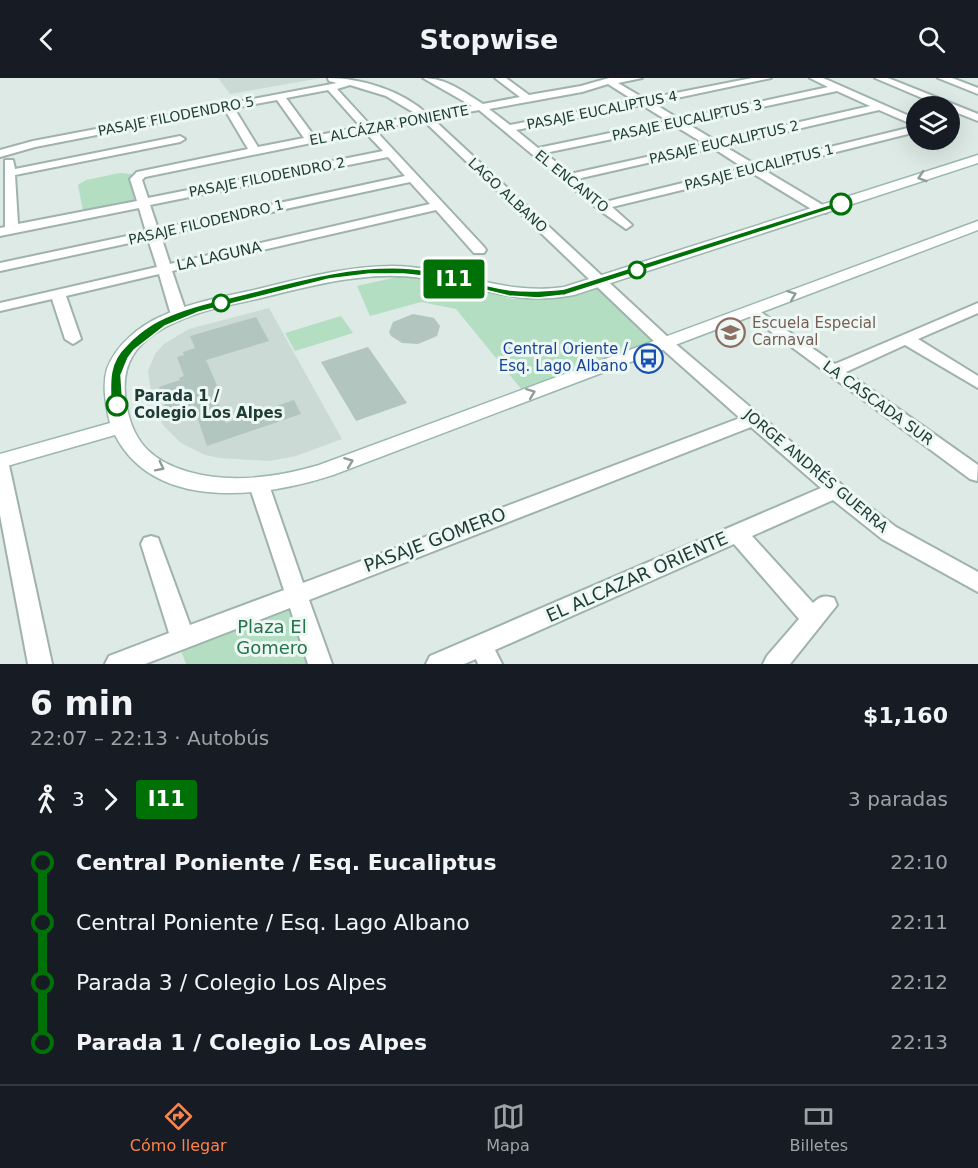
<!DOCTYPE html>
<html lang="es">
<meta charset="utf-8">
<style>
:root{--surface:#171b24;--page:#242831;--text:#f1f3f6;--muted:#9ea1a6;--line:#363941;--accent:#fc8349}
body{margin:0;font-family:"DejaVu Sans",sans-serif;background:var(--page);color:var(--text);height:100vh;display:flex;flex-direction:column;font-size:22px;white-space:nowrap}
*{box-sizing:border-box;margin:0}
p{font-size:20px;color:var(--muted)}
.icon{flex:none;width:33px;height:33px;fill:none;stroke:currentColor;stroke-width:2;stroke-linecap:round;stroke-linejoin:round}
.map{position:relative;height:586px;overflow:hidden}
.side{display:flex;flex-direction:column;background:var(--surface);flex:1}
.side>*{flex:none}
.badge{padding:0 12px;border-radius:4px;font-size:21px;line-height:39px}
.tools{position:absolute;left:906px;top:18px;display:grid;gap:12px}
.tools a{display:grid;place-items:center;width:54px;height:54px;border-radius:50%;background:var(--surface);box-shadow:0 6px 24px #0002;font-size:30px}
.map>.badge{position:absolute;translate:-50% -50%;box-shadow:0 0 0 3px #fff}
.legs{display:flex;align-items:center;gap:9px;height:66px;padding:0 30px;font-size:20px}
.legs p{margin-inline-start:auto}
.headline{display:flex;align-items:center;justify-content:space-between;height:102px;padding:0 30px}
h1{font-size:33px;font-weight:600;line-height:45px}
ul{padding:0 30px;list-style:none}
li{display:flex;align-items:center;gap:21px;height:60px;font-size:22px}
li i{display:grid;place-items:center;width:9px;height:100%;margin:0 8px;background:currentColor}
li i::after{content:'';width:15px;height:15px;margin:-8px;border:4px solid;border-radius:50%;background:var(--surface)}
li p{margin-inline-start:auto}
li:first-child i{background:linear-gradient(#0000 50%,currentColor 0)}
li:last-child i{background:linear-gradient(currentColor 50%,#0000 0)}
header{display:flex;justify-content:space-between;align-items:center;height:78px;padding:0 30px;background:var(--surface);font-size:27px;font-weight:600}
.tab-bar{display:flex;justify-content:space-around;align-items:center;height:84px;border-top:2px solid var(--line);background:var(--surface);font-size:16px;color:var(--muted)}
.tab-bar a{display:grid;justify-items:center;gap:3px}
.tab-bar .current{color:var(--accent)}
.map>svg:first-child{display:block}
.built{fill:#cbdad4}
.green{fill:#b4dec2}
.building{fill:#b2c5bf}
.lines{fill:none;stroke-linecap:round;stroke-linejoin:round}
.street-casing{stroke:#a0b2ad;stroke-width:4}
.secondary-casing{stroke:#9cb7af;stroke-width:3}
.street{fill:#fff;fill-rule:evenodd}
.secondary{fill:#fff;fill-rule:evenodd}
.oneway{stroke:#8e9d9a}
.line-1{fill:#007106;stroke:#fff;stroke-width:1.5}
.stop-1-dot{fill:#fff;stroke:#007106;stroke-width:3}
.labels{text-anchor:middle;stroke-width:6;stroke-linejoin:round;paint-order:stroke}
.far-street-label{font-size:14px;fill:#1e3b35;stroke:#edf7f3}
.street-label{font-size:15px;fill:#1e3b35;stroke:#edf7f3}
.education-label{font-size:15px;fill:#785e54;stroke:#edf7f3;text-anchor:start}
.transit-label{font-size:15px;fill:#164399;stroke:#edf7f3;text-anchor:end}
.stop-label{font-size:15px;font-weight:bold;fill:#1e3b35;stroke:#edf7f3;text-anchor:start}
.near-street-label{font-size:18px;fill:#1e3b35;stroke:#edf7f3}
.near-park-label{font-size:18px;fill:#25744a;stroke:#edf7f3}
</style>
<header><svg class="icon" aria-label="back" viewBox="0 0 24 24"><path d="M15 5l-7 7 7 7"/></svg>Stopwise<svg class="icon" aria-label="search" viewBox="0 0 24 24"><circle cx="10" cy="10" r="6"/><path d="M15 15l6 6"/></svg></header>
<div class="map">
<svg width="978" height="586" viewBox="0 0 978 586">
<rect width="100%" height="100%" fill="#ddeae5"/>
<g class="built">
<path d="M218 0H322L230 16Z"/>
<path d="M269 230 342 361 296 378 269 383 220 380 205 377 181 365 163 347 151 315 148 293 155 276 164 266 189 251Z"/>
</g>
<g class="green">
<path d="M120 95 131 96 137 122 83 133 78 107 86 102Z"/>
<path d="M410 196 513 221 567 216 597 208 652 263 522 312 456 231 421 224 370 238 357 208Z"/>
<path d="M341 238 353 255 295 273 285 255Z"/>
<path d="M281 528C301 534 305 567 311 586H186L179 567Z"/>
</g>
<g class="building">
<path d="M413 236 434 240 440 248 437 258 418 266 402 265 391 258 389 254 393 244Z"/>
<path d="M256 239 269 263 206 282 218 310 213 311 226 345 294 322 301 336 207 368 193 327 187 329 186 325 166 331 159 309 180 302 179 300 184 298 177 279 184 277 183 274 195 270 190 258Z"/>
<path d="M368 269 407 325 356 343 321 284Z"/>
</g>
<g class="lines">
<defs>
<g id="street">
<path d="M328 0C361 0 403 13 427 36L472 28 423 0C446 0 464 14 483 26L520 19 495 0H506L529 17 581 8 609 0H642L618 5 645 21 752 0H771L653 25 679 41 828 9 810 0H823L916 41V54L764 92 826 129 828 132 826 135H818L752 95 612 129 632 147 626 151 598 131 479 32 433 41 671 262 855 418 896 449 978 494V514L882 461 833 422 752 458 813 525C820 518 825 517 834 520L837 527 790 586H763L767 578 799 541 734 466 495 572 502 586H478L476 581 464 586H426L430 578 821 410 751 349 309 522 332 586H308L290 530 145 586H105L109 578 169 555 141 466 144 460 151 458 158 460 190 547 284 512 249 407 252 402 259 400 266 402 269 407 303 505 740 340 659 268 423 42 375 52 484 169 486 172 484 175H474L436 132 172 193 187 237 179 242 171 237 159 196 66 218 81 261 73 266 65 261 52 221 0 233V225L157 189 148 161 0 193V185L146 154 139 130 0 158V150L5 149V82H13L15 91 180 58 185 61 180 64 15 97 18 146 137 123 130 101 137 94 248 71 225 32 35 69 0 79V72L33 63 337 5 329 3ZM608 6 635 23 510 47 489 31 582 14ZM350 7 386 18 418 37 370 47 337 11ZM328 12 361 49 314 58 286 20ZM837 13 870 28 716 63 686 45ZM277 22 304 60 258 69 234 30ZM642 27 668 43 538 70 516 52ZM879 32 916 48 756 87 724 68ZM675 48 705 66 570 96 545 75ZM365 54 383 73 148 120 142 102 145 99ZM713 70 744 90 605 124 577 101ZM388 79 405 98 158 151 150 127ZM410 104 430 126 170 186 161 158Z"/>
<path d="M875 0H888L978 36V43L950 32V28H941Z"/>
<path d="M938 0H952L978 10V16Z"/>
<path d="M978 225V235L918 261 978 298V310L905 267 846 294 978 387 977 403 970 401 743 233 750 229 755 230 835 286Z"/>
<path d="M0 380 7 382 9 387 52 586H28L0 437Z"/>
</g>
<path id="secondary" d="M978 77V85L574 217C511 229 481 207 422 200 366 192 311 208 257 221 229 227 200 232 174 245 135 263 118 287 127 330 134 366 154 384 189 394 231 406 278 399 319 387L978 143V152L333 397C265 419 155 435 115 357L0 390V376L110 345C106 328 102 308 107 291 116 267 139 248 162 238 191 224 223 219 254 212 300 201 345 188 393 188 454 189 501 218 564 209Z"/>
</defs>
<use href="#street" class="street-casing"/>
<use href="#secondary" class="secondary-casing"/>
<use href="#street" class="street"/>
<use href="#secondary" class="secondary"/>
</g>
<defs><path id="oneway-chevron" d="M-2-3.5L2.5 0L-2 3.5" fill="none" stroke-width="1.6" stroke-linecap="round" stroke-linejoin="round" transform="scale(1.5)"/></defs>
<g class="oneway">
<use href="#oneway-chevron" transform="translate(922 99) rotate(162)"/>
<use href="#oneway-chevron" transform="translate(792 217) rotate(-21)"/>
<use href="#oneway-chevron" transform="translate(531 315) rotate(-21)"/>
<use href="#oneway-chevron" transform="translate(349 384) rotate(-21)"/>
<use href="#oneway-chevron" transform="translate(160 389) rotate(27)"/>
</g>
<path class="line-1" d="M841 123 845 126 844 127 565 217 538 220 509 218 431 199 404 196H369L329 201 199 234 165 248 134 272 128 280 121 297 123 327 117 331 111 327C110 305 108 285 126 268 134 259 148 248 158 243 185 229 216 223 245 216 297 203 348 188 402 190 439 191 473 207 510 212 528 214 546 213 564 211Z"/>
<defs>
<symbol id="school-ring" viewBox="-11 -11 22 22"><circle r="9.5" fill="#edf7f3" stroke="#8d6e63" stroke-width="1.5"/><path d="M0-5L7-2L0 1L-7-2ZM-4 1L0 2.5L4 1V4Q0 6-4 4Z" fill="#8d6e63"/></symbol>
<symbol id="bus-ring" viewBox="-11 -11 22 22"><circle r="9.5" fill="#edf7f3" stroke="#1a4fb4" stroke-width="1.5"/><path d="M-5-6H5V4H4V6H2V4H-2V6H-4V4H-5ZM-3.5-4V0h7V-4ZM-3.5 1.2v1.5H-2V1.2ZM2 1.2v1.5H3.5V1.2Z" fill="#1a4fb4"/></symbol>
</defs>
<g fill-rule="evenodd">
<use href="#school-ring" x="714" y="238" width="33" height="33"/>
<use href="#bus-ring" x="632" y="264" width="33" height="33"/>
</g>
<g class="stop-1-dot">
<circle cx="841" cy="126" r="10"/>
<circle cx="637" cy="192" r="8"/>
<circle cx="221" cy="225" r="8"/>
<circle cx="117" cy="327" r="10"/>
</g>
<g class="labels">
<g class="far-street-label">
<text transform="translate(602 32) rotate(-11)" y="5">PASAJE EUCALIPTUS 4</text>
<text transform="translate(176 38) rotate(-11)" y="5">PASAJE FILODENDRO 5</text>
<text transform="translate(687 42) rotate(-12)" y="5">PASAJE EUCALIPTUS 3</text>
<text transform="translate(389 47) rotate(-11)" y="5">EL ALCÁZAR PONIENTE</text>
<text transform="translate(724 64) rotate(-13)" y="5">PASAJE EUCALIPTUS 2</text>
<text transform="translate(759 89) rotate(-14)" y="5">PASAJE EUCALIPTUS 1</text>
<text transform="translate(267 99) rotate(-11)" y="5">PASAJE FILODENDRO 2</text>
<text transform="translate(572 103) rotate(39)" y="5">EL ENCANTO</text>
<text transform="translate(508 117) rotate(43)" y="5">LAGO ALBANO</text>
<text transform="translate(206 144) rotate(-13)" y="5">PASAJE FILODENDRO 1</text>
</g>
<g class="street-label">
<text transform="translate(219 178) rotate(-13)" y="5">LA LAGUNA</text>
<text transform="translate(878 325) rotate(36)" y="5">LA CASCADA SUR</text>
<text transform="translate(816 393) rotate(40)" y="5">JORGE ANDRÉS GUERRA</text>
</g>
<g class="education-label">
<text x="752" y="250">Escuela Especial<tspan x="752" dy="17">Carnaval</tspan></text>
</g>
<g class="transit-label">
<text x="628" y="276">Central Oriente /<tspan x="628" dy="17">Esq. Lago Albano</tspan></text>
</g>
<g class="stop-label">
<text x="134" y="323">Parada 1 /<tspan x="134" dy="17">Colegio Los Alpes</tspan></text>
</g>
<g class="near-street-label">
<text transform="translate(435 462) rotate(-21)" y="6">PASAJE GOMERO</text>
<text transform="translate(637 499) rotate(-24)" y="6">EL ALCAZAR ORIENTE</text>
</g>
<g class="near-park-label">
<text x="272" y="555">Plaza El<tspan x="272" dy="21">Gomero</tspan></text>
</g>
</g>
</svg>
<div class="tools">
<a><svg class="icon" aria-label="layers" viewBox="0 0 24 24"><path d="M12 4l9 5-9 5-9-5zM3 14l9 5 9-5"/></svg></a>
</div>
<b class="badge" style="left:454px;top:201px;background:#007106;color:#fff">I11</b>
</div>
<section class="side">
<div class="headline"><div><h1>6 min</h1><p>22:07 – 22:13 · Autobús</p></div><b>$1,160</b></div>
<div class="legs"><svg class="icon" aria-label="walk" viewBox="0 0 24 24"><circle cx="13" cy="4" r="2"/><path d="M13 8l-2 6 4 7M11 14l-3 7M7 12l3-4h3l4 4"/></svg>3<svg class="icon" aria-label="forward" viewBox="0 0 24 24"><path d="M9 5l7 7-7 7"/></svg><b class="badge" style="background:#007106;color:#fff">I11</b><p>3 paradas</p></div>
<ul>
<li><i style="color:#007106"></i><b>Central Poniente / Esq. Eucaliptus</b><p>22:10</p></li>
<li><i style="color:#007106"></i><span>Central Poniente / Esq. Lago Albano</span><p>22:11</p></li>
<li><i style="color:#007106"></i><span>Parada 3 / Colegio Los Alpes</span><p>22:12</p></li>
<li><i style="color:#007106"></i><b>Parada 1 / Colegio Los Alpes</b><p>22:13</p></li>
</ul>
</section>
<nav class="tab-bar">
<a class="current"><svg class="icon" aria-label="directions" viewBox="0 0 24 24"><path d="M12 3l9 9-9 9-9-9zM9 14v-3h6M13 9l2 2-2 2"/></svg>Cómo llegar</a>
<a><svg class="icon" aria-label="map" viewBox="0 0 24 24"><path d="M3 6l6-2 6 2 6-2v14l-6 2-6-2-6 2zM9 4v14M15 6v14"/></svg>Mapa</a>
<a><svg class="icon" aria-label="tickets" viewBox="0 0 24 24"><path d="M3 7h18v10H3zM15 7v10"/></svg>Billetes</a>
</nav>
